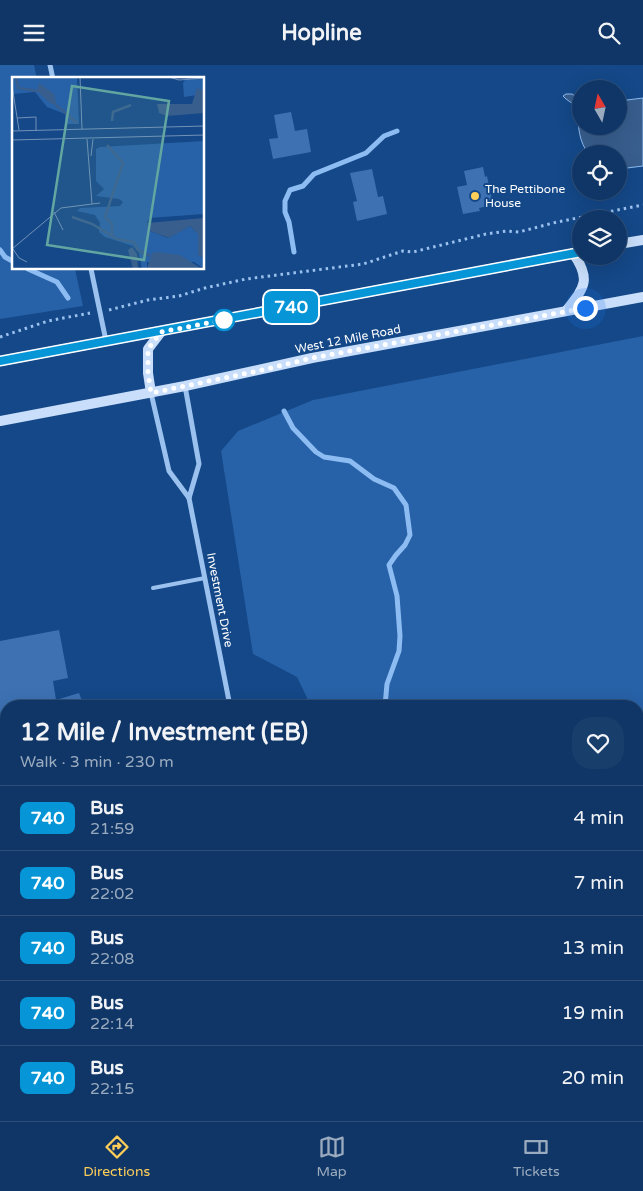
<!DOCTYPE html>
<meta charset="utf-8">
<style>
:root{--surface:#0f3666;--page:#183e6c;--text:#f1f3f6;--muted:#9babbf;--line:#2f507a;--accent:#ffce59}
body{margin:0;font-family:"Varela Round",sans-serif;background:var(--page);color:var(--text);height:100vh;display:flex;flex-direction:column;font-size:19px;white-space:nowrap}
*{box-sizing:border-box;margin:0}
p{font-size:16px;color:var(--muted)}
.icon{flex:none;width:28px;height:28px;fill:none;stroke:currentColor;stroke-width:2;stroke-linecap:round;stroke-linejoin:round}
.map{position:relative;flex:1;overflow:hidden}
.sheet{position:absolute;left:0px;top:635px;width:644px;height:421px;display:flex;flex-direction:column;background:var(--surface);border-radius:20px 20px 0 0;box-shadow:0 5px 20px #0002,0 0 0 1px var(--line)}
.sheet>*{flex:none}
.badge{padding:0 10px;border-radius:8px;font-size:18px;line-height:32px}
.needle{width:32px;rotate:351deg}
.tools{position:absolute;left:572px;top:15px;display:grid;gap:10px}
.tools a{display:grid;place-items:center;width:55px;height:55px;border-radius:50%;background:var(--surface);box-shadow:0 5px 20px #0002,0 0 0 1px var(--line);font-size:25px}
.you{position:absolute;width:25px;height:25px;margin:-12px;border:4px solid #fff;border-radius:50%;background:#1a73e8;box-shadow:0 0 0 8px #1a73e833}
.map>.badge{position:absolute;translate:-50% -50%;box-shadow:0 0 0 2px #fff}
.round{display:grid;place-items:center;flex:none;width:52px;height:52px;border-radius:20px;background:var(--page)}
.headline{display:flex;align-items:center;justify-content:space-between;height:85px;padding:0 20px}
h1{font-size:24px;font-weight:700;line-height:38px}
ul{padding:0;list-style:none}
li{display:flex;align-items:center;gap:15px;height:65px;padding:0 20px;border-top:1px solid var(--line)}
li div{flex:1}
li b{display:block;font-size:19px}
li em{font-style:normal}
li .badge{min-width:55px;font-weight:700;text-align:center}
header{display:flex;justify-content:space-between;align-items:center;height:65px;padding:0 20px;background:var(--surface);font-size:22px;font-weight:700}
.tab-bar{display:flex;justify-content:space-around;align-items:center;height:70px;border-top:1px solid var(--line);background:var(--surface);font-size:14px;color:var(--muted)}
.tab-bar a{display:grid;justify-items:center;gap:2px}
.tab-bar .active{color:var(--accent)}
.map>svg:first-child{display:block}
.green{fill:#2761a7}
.water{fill:#385e8e;stroke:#8dbcf2}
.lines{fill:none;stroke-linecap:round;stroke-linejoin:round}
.stream{stroke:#8dbcf2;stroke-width:5}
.building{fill:#3d71b2}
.path{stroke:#9bc1ef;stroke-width:3;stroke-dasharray:2.5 4;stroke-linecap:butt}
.service{stroke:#9bc1ef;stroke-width:4}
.minor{stroke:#9bc1ef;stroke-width:5}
.secondary{stroke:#c8defa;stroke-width:10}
.line-casing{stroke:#fff;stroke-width:11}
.line{stroke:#0696d7;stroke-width:8}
.walk{stroke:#fff;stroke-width:5;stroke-dasharray:0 9}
.poi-dot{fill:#ffce59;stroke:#144888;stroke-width:2}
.stop-dot{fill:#fff;stroke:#0696d7;stroke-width:2.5}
.labels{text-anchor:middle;stroke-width:4;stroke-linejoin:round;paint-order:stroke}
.poi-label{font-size:12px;fill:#fff;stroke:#144888;text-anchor:start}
.street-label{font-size:12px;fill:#fff;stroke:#144888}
.inset-river{fill:none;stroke:#385e8e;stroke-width:2.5}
.inset-road{fill:none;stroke:#7291b8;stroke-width:1}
.view{fill:#63a6a1;fill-opacity:0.15;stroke:#63a6a1;stroke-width:2.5}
.inset-edge{fill:none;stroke:#fff;stroke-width:2.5}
</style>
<header><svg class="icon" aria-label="menu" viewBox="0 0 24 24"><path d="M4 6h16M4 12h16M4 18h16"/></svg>Hopline<svg class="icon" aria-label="search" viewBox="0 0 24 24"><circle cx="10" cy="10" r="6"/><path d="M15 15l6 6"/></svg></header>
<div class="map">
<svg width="643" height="1056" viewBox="0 0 643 1056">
<rect width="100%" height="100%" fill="#144888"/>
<g class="green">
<path d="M0 0H34L37 14H14V204H75L83 241 0 254Z"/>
<path d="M643 271V778L638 779V641H306L309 637 297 612 253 589 221 386 238 366 313 335Z"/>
<path d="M638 834 643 843V1056H622L620 1050H638Z"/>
</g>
<g class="water">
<path d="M566 29H572L581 35V61H619V36L643 33V101L619 104V89H589C579 78 577 59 579 46 575 38 568 37 563 31Z"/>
<path d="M643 801V843L638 834V802Z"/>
<path d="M550 1050H603L605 1056H552Z"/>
</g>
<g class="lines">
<g class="stream">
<path d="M0 185 5 192 14 197"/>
<path d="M294 187 289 157 285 147V136L290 125 303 121 314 109 366 88 384 71 397 66"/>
<path d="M28 204 57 217 68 233"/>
<path d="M284 346 293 363 316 387 324 392 350 396 374 414 394 423 406 440 410 470 405 480 396 490 389 500 397 531 400 571 399 586 387 619 385 641"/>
<path d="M638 1011H643"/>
</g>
</g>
<g class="building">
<path d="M291 47 295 66 307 64 311 87 273 94 269 74 278 73 274 50Z"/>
<path d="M483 102 485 112 487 111 493 140 479 143 480 146 463 149 457 122 467 120 464 106Z"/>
<path d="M372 104 378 132 383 131 387 149 357 156 353 137 357 136 350 108Z"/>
<path d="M59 565 68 613 53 616 56 635 79 628 84 641H6V692L0 694V576Z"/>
<path d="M394 1050H415L423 1056H390Z"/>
</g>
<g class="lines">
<g class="path">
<path d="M109 245 148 235 179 231 205 223 246 214 363 199 403 186 413 187 486 169 507 166 519 167 557 157 643 140"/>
<path d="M0 272 48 256 90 248"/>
</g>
<path class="service" d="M153 523 205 513"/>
<g class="minor">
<path d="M50 0 53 14"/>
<path d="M91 204 106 276"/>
<path d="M185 321 199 399 189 433"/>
<path d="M151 328 169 406 189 433 230 641"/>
<path d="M0 852 6 843"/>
</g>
<g class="secondary">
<path d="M619 179 643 175"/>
<path d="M566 246C584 223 592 215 573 188"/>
<path d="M0 296 581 187"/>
<path d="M151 328 148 308V284L161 267"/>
<path d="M0 356 185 321 312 293 643 232"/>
</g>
</g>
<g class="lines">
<defs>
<path id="line" d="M0 296 581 187"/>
</defs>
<use href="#line" class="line-casing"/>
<use href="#line" class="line"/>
<path class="walk" d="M224 255 161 267 148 284V308L151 328 258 306 312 293 585 243"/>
</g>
<circle class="poi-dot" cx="475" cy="131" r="5"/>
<circle class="stop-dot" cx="224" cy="255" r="10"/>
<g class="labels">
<g class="poi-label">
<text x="485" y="128">The Pettibone<tspan x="485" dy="14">House</tspan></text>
</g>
<g class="street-label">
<text transform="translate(348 274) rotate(-11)" y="4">West 12 Mile Road</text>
<text transform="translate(220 535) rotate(79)" y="4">Investment Drive</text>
</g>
</g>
<g transform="translate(12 12)">
<rect width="192" height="192" fill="#144888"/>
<path d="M0 0H65L67 47H53V37L35 30 23 15 1 17 0 28ZM175 0H192V17L172 20 171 6ZM192 64V137L137 141 135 146 138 154 156 161 178 149 186 157V178L192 181V192L182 185H135V192H130L127 176 121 169 93 160 87 155 88 146 83 138 65 134 68 131 108 129 111 125 107 122 84 119 92 112 84 104V72L88 70Z" fill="#2761a7"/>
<path d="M27 6 42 17 45 29 38 26 25 14ZM185 11 192 14V36L155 39 147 36 145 27H180ZM192 141V181L186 178V157L178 149 157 161 138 154 135 146ZM120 170 125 177 126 192H121L116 173ZM145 175 168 178 190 192H135L140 176Z" fill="#385e8e"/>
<path class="inset-river" d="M4 0 6 11 26 14M44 28 65 46M100 44 101 35 119 28M95 68 111 86 93 140 100 147V158M60 140 80 147 105 162 122 165 126 173 138 179"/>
<path class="inset-road" d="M68 0 70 52M157 0 167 3 193 1M0 8 7 53M5 41 24 40V54M0 54 193 49M75 62 80 127M0 63 193 58M79 79 81 62M42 135 51 153M0 172 49 131 88 126M1 172 7 181 15 185"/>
<path class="view" d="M60 9 157 24 132 183 35 168Z"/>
<rect width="192" height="192" class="inset-edge"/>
</g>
</svg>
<div class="tools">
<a><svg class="needle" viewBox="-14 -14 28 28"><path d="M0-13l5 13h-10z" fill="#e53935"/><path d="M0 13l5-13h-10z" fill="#9babbf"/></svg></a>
<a><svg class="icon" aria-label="locate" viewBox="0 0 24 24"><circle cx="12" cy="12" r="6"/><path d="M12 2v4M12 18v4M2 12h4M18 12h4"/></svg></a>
<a><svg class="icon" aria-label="layers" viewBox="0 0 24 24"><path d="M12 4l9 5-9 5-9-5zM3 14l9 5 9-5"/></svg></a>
</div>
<div class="you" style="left:585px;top:243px"></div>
<b class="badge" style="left:291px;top:242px;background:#0696d7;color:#fff">740</b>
<section class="sheet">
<div class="headline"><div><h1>12 Mile / Investment (EB)</h1><p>Walk · 3 min · 230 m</p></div><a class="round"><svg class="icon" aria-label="heart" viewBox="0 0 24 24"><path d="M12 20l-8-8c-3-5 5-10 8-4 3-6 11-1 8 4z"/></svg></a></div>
<ul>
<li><span class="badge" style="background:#0696d7;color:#fff">740</span><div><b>Bus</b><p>21:59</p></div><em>4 min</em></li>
<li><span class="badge" style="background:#0696d7;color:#fff">740</span><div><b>Bus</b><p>22:02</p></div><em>7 min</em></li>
<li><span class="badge" style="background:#0696d7;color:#fff">740</span><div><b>Bus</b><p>22:08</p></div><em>13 min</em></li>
<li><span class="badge" style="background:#0696d7;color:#fff">740</span><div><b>Bus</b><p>22:14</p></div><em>19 min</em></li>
<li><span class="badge" style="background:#0696d7;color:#fff">740</span><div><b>Bus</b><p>22:15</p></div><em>20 min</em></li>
</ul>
</section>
</div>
<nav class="tab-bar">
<a class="active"><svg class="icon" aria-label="directions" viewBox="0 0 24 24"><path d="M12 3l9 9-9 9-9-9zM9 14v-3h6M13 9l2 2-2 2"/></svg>Directions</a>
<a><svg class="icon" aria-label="map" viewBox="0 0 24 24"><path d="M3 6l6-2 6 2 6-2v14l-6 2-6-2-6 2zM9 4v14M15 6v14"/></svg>Map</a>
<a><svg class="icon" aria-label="tickets" viewBox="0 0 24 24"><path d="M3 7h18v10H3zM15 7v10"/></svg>Tickets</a>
</nav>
